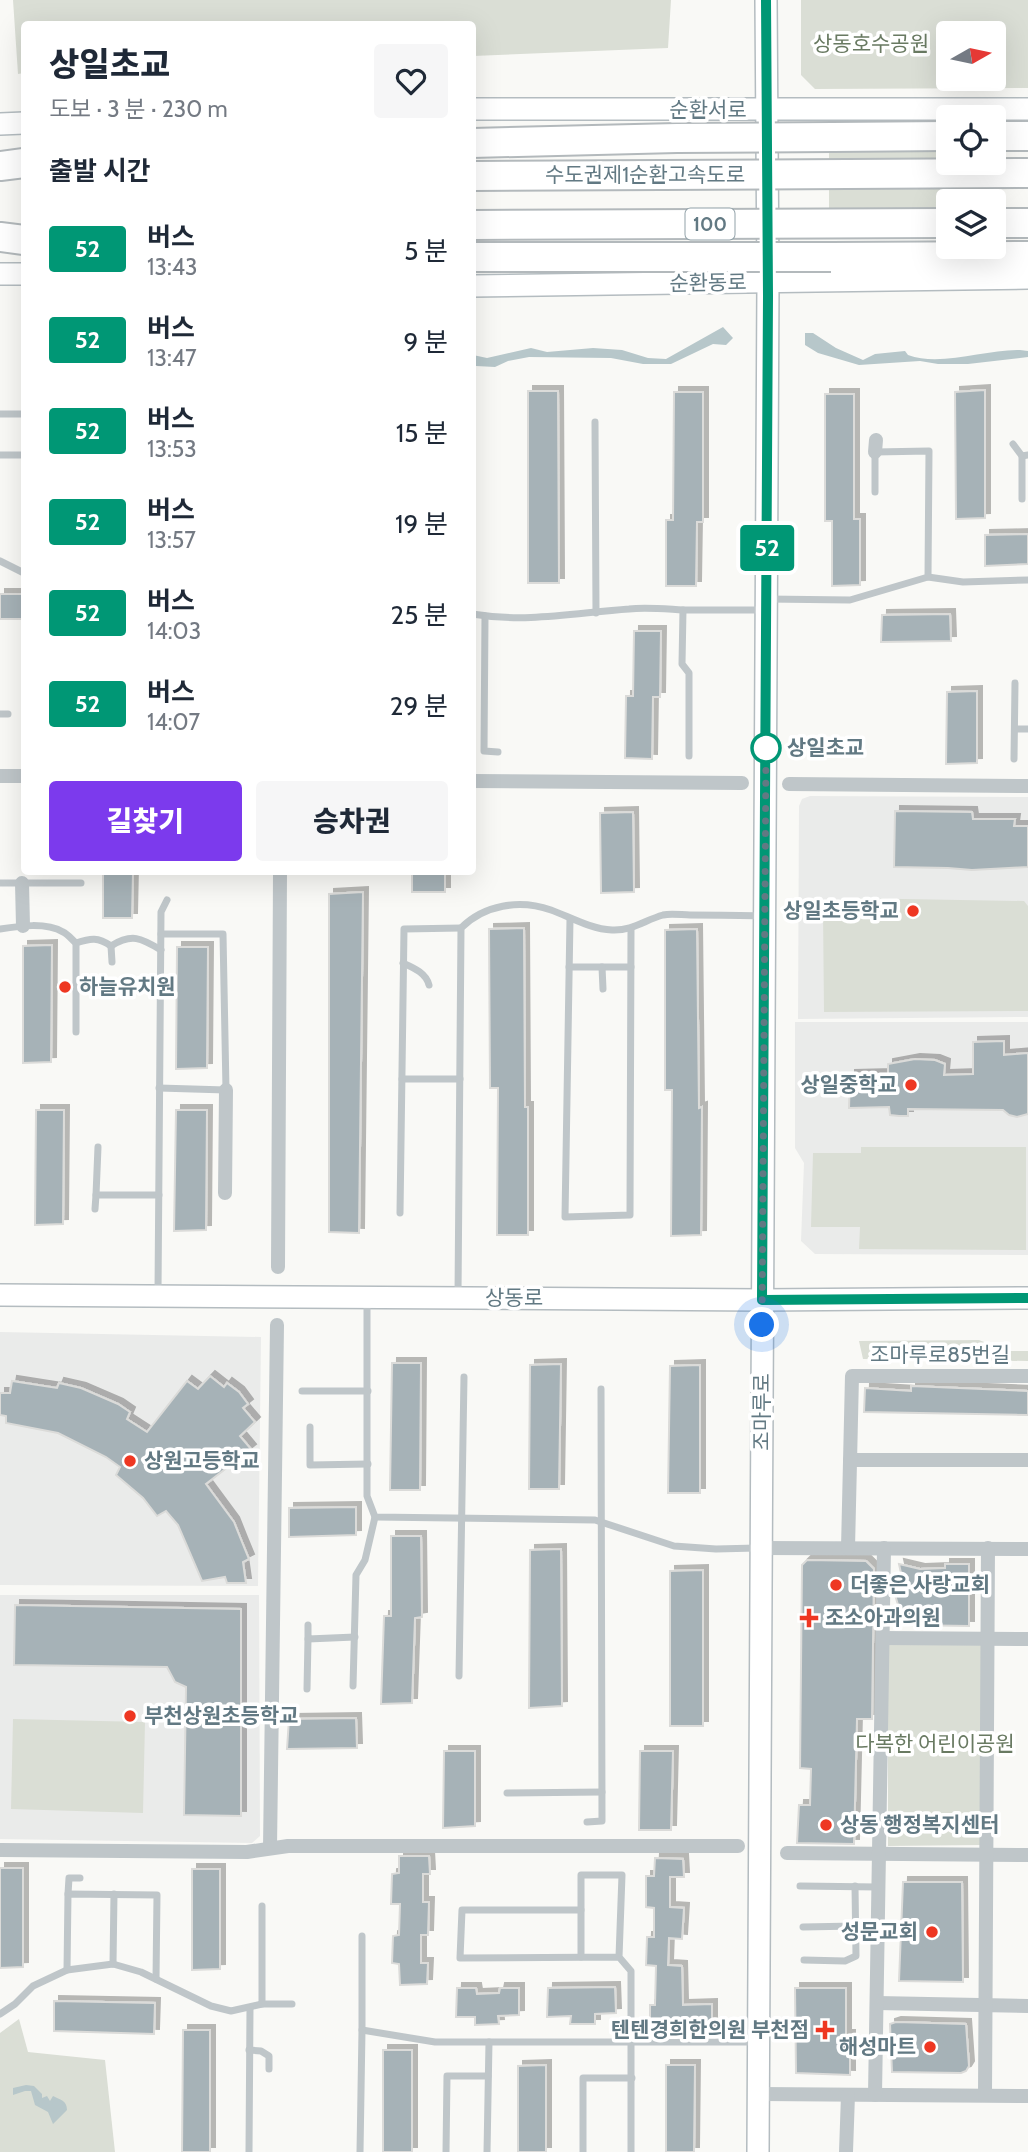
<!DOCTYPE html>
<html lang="ko">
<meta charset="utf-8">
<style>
:root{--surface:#fff;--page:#f6f6f7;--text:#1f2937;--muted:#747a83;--accent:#7c3aed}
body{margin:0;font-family:Cabin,"Noto Sans KR",sans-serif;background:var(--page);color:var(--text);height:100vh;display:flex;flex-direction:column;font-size:26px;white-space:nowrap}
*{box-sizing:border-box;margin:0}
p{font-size:23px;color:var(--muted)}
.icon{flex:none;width:38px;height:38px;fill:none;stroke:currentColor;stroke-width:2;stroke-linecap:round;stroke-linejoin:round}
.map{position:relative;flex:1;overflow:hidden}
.side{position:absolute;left:21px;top:21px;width:455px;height:854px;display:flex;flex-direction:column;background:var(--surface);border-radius:7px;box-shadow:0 7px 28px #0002}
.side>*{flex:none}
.badge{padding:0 14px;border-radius:5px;font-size:24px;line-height:46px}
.needle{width:46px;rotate:81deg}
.buttons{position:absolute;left:936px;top:21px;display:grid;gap:14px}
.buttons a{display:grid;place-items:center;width:70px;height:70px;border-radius:7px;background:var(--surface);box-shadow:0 7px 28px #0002;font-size:35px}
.you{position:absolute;width:35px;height:35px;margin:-18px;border:5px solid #fff;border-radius:50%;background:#1a73e8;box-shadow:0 0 0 10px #1a73e833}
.map>.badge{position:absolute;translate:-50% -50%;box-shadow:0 0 0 4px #fff}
h2{padding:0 28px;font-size:26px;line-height:63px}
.round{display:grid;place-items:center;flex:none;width:74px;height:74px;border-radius:7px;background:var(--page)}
.overview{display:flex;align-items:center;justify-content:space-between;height:119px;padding:0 28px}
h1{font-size:33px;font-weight:800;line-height:52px}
.button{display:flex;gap:14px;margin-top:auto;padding:14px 28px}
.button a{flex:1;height:80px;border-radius:7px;background:var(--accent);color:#fff;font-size:28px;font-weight:800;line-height:80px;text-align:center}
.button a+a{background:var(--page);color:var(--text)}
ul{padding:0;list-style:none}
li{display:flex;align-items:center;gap:21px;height:91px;padding:0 28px}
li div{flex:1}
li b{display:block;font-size:26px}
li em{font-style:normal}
li .badge{min-width:77px;font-weight:700;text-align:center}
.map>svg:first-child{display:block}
.built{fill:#eaebea}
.green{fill:#daded5;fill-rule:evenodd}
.water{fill:#b7c7ca}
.building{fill:#a6b2b7;stroke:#dbdbd9;stroke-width:2;filter:url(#shadow)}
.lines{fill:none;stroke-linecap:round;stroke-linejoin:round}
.secondary-casing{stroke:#b4bcc0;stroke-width:24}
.highway-casing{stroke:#b3b9bc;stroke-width:32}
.lane{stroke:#bfc6c9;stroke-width:7}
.street{stroke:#bfc6c9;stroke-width:14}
.secondary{stroke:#fff;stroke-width:21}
.highway{stroke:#fff;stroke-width:28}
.highway-bridge-casing{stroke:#b3b9bc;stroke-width:32;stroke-linecap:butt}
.highway-bridge{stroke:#fff;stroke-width:28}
.line-casing{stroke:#fff;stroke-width:16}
.line{stroke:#009775;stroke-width:10}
.walk{stroke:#627983;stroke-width:7;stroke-dasharray:0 12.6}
.stop-dot{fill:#fff;stroke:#009775;stroke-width:3.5}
.poi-dot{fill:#ee3722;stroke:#fff;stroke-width:2.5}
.labels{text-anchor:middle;stroke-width:7;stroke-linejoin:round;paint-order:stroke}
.shield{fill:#fff;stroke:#91a1a8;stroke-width:2}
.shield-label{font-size:19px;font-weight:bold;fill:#627983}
.park-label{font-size:21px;fill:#697a62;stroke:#fff}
.street-label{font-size:21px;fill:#627983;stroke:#fff}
.stop-label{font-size:21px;font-weight:bold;fill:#627983;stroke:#fff;text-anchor:start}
.poi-label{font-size:21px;font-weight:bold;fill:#627983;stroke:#fff;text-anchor:start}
</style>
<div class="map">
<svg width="1028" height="2152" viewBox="0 0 1028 2152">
<defs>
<filter id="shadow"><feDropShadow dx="5" dy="-5" stdDeviation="0" flood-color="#0004"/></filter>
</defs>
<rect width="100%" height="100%" fill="#f9f9f6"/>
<g class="built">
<path d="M810 796 1028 797V1017L798 1019 799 806 802 799Z"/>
<path d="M795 1022H1028V1255L815 1254 801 1241 804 1163 795 1148Z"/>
<path d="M0 1332 261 1337 258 1586 0 1585Z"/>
<path d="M0 1595H259L260 1836 252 1843 0 1839Z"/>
</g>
<g class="green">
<path d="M13 0H671L668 48 473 56 472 24H24V73L18 74Z"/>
<path d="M801 0H1028V88L815 89 801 75ZM948 33H994V79H948Z"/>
<path d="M994 150H1000V209H994V201H948V210L829 211V151H948V163H994Z"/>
<path d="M845 898 1024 901 1028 906V1011L824 1012 823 910 845 909Z"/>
<path d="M861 1147H1026V1250L859 1249 860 1227H811L813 1153H861Z"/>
<path d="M979 1340 1007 1351H1028V1361L863 1359 859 1341Z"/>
<path d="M888 1643H982L981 1845 888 1846Z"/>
<path d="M13 1719 145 1722 143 1813 11 1809Z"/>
<path d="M19 2019 28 2052 105 2060 115 2152H0V2033Z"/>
</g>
<g class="water">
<path d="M723 327 733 338 726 345 713 344 671 364H643L611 358 529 357 508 361 495 367 476 366 473 364V355L487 358 531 348 547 352 593 348 622 350 648 358 666 359Z"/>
<path d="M805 333H813L836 348 863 360 875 354 905 351 908 355C941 367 986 349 1020 350L1028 351V357L968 364H938L920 361 859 365 818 353 805 345Z"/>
<path d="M26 2085 34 2086 42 2094V2098L47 2096 50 2101 53 2096C60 2100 67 2100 67 2110L53 2124 48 2112 35 2105 31 2091H25L13 2095V2088Z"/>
</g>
<g class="building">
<path d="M985 390V518L956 519 955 392Z"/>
<path d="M528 391H558L559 583H528Z"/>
<path d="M674 392H703V522H697L696 586H666V520H673Z"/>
<path d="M825 394H854V519H860V585L832 586V521H825Z"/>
<path d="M1028 534V564L985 566V535Z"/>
<rect x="0" y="594" width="24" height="25"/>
<path d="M950 614 951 641 881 642 882 615Z"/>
<path d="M634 631H661L660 697H653L652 759 625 758 626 696H633Z"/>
<path d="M977 691V763L946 764 947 692Z"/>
<path d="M895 811 972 812 973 819H1015L1014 826H1028V867L972 870 948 868 894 867Z"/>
<path d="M633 812 634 892 601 893 600 813Z"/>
<path d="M103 872H133L132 918H103Z"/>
<rect x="412" y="872" width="33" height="20"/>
<path d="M363 892 359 1233 329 1232V894Z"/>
<path d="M524 928 525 1107H528V1235H497L498 1088H490L489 929Z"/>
<path d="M697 929 699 1108 702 1107 701 1235 671 1236 672 1090H665V930Z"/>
<path d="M52 945 51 1062 23 1063V946Z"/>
<path d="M177 947H208L207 1068 176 1069Z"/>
<path d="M1004 1041V1055L1028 1053V1114L1017 1117 1009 1115 1003 1110 908 1109V1116H899L890 1115 889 1107 849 1108 850 1075 888 1074V1064L915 1059 935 1060 945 1064 944 1075 973 1074V1042Z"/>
<path d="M36 1110H64L63 1224 35 1225Z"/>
<path d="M176 1110H207L206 1230 174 1231Z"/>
<path d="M392 1363H421L420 1490H390Z"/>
<path d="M561 1364 559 1489H529L530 1365Z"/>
<path d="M700 1365V1493H668L670 1366Z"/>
<path d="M210 1376 224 1387 227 1383 239 1392 248 1404 243 1408 255 1422 240 1436 251 1449 206 1484 234 1522 242 1542 249 1559 243 1562 246 1583H227L225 1577 202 1581 178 1525 166 1511 157 1516 143 1498 116 1475 120 1467 106 1457 58 1433 6 1423V1416L0 1415V1393H10L12 1381 57 1388 59 1383 81 1388 118 1404 130 1412 127 1419 147 1432 187 1381 198 1389Z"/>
<path d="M911 1386 1028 1391V1415L864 1412 865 1388 911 1391Z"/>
<path d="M356 1507V1535L289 1537V1508Z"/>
<path d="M391 1536H421L422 1617 415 1618 412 1703 381 1704 384 1616H391Z"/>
<path d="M561 1549 562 1706 529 1708 530 1550Z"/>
<path d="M807 1560 866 1561 874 1569 872 1719H857L854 1844 797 1843 799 1805H810L811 1769 800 1768 802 1565Z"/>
<path d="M899 1564 920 1569 945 1568V1564H969V1626L904 1625 893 1588 901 1595 903 1582Z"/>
<path d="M703 1570V1726H670V1571Z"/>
<path d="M15 1605 241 1609V1816L184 1815 186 1687 175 1682 167 1667 14 1665Z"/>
<path d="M356 1718 357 1748 287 1749 289 1719Z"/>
<path d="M444 1751H475V1826L443 1828Z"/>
<path d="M640 1751H673L671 1830H639Z"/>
<path d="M399 1856H429L430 1874H423V1902H429L428 1935H421V1963H428L427 1984 400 1985 399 1964 392 1963 393 1936 399 1935 400 1904H391L392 1874 399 1873Z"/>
<path d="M655 1858 683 1859 684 1877H670V1907L684 1908 682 1939 669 1938 668 1965 682 1966 683 2005 712 2004V2036H650V2005H655L656 1966 646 1965 647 1937H654V1908L646 1907V1876H654Z"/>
<path d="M0 1868H23V1967L0 1968Z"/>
<path d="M192 1869H220V1969L192 1970Z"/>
<path d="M903 1882H962L963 1982 899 1981Z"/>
<path d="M615 1987 616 2013 595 2014V2024H570L571 2016 547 2017 548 1988Z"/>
<path d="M457 1988H476L477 1994 499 1993 500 1988H519V2015L498 2016 499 2024 475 2025V2017H456Z"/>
<path d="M795 1988H846V2035H850V2075L796 2073Z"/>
<path d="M54 2001 155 2003 154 2034 54 2031Z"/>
<path d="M896 2022 966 2024 969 2066 966 2071 961 2073 892 2072 890 2024Z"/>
<path d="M183 2030H210V2152H182Z"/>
<rect x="383" y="2050" width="29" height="102"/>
<path d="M546 2065V2152H518V2066Z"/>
<path d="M666 2065H695L694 2152H666Z"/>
</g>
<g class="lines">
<defs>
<g id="secondary">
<path d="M472 109H1028"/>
<path d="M0 124 24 123"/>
<path d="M0 274H24"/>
<path d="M472 286 1028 278"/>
<path d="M0 1295 762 1300 1028 1298"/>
<path d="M758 2152 768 282 766 0"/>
</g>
<g id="highway">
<path d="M994 136H1028"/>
<path d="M833 137 948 136"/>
<path d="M0 166 24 163"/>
<path d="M994 223H1028"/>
<path d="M0 237 24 240"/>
<path d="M831 257 1028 256"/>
</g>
</defs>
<use href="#secondary" class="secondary-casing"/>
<use href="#highway" class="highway-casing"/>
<g class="lane">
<path d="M0 414H24"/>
<path d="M595 422 596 613"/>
<path d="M1013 444 1022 456 1028 455"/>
<path d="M0 455H24"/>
<path d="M1022 499V456"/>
<path d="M0 561 24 573"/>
<path d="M928 577 963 582 1028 580"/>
<path d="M767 599 850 600 928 577 929 451 875 452V492"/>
<path d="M472 614C527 623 574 613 629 609 646 607 665 609 683 610"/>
<path d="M485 616 484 751 498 752"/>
<path d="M0 714H8"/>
<path d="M1015 729H1028"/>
<path d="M689 756V673L682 664 683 610H765"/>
<path d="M1014 759 1015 683"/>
<path d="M0 883H81"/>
<path d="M570 919 565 1217 630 1215 631 929"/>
<path d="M0 929C19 926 46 922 63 932 68 934 72 940 76 943 91 938 98 937 111 946 132 933 141 938 161 950"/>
<path d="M111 946 112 962"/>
<path d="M403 963C414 968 426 973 429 985"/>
<path d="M569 967H631"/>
<path d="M602 967 603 989"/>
<path d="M76 1032V943"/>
<path d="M402 1079H460"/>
<path d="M159 1088 226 1090 223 934H161"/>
<path d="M98 1147 96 1195H159"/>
<path d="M95 1209 96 1195"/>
<path d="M400 1213 404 929 461 928"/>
<path d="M158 1292 161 912 167 900"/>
<path d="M458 1295 461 928C484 905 519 899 551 910 570 917 591 929 612 930 632 931 645 920 663 915 671 913 682 915 690 915 714 915 737 915 761 916"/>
<path d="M367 1301V1496L375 1517 595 1520 674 1546 716 1549 757 1548"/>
<path d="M302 1391H368"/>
<path d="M310 1427V1465L368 1464"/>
<path d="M308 1625V1639L355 1637"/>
<path d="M459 1676 464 1377"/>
<path d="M353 1686 356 1575 365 1560 375 1517"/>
<path d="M307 1689 308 1639"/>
<path d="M507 1793 602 1792"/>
<path d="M587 1822 602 1821 601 1389"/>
<path d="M800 1886 878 1887"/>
<path d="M68 1894 69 1878H80"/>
<path d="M262 1906V2004"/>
<path d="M581 1910V1957"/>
<path d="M803 1927 855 1926"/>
<path d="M362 1936V2030L435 2042H755"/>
<path d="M619 1957 622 1875H581V1910H462L460 1958 619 1957 631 1971V2152"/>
<path d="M804 1960 845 1961 856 1956 855 1886"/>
<path d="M113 1964 114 1894"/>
<path d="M67 1970 68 1894 157 1895 156 1979"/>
<path d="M0 2014 15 2004 33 1986 67 1970 113 1964 141 1972 211 2006 231 2011 262 2004H292"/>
<path d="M249 2050 261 2051 269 2056V2069"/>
<path d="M249 2152 250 2008"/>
<path d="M360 2152 362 2030"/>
<path d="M446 2152 447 2076H488"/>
<path d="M487 2152 489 2042"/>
<path d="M583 2152V2078H632"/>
</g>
<g class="street">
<path d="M875 452 876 440"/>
<path d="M0 776H24"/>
<path d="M472 781 742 783"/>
<path d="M789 784 1028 786"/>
<path d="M22 883 23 926"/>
<path d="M225 1193 226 1090"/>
<path d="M278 1267 280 872"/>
<path d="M850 1460H1028"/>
<path d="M762 1548 1028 1549"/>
<path d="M848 1548 852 1376H1028"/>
<path d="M883 1638 1028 1639"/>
<path d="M270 1848 277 1325"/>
<path d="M0 1850 247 1852 288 1846H738"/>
<path d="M787 1853 1028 1855"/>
<path d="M877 2003 1028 2006"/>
<path d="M759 2094 1028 2096"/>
<path d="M875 2095 884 1548"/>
<path d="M985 2095 988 1548"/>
<path d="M846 2152 848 2095"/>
</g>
<use href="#secondary" class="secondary"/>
<use href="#highway" class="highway"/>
<defs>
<g id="highway-bridge">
<path d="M472 143 677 138 833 137"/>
<path d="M472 176 1028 173"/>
<path d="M472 225 948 223"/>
<path d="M472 257H831"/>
</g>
</defs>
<use href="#highway-bridge" class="highway-bridge-casing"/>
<use href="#highway-bridge" class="highway-bridge"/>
</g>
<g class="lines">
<defs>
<path id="line" d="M766 0 768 296 762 1300 1028 1298"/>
</defs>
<use href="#line" class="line-casing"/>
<use href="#line" class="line"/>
<path class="walk" d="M762 1325 766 748"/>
</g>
<circle class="stop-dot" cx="766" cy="748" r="14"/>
<g class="poi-dot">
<circle cx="913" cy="911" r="7"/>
<circle cx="65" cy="987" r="7"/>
<circle cx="911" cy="1085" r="7"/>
<circle cx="130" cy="1461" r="7"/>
<circle cx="836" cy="1585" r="7"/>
<path d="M805.5 1607.5h7v7h7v7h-7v7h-7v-7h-7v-7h7z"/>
<circle cx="130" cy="1716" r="7"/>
<circle cx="826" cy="1825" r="7"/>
<circle cx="932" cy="1932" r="7"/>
<path d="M821.5 2019.5h7v7h7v7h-7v7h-7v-7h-7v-7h7z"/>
<circle cx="930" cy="2047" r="7"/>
</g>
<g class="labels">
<rect class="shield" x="685.5" y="208.5" width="49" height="31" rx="5"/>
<g class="shield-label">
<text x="710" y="231">100</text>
</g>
<g class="park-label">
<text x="871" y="51">상동호수공원</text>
<text x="935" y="1751">다복한 어린이공원</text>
</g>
<g class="street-label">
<text x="708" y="117">순환서로</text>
<text x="645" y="182">수도권제1순환고속도로</text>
<text transform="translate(708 283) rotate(-1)" y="7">순환동로</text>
<text x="514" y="1305">상동로</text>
<text x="940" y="1362">조마루로85번길</text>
<text transform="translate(762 1412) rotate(-90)" y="7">조마루로</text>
</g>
<g class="stop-label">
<text x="787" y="755">상일초교</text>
</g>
<g class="poi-label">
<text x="899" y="918" text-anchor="end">상일초등학교</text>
<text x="79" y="994">하늘유치원</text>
<text x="897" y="1092" text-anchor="end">상일중학교</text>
<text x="144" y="1468">상원고등학교</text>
<text x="850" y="1592">더좋은 사랑교회</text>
<text x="825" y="1625">조소아과의원</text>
<text x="144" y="1723">부천상원초등학교</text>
<text x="840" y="1832">상동 행정복지센터</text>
<text x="918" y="1939" text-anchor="end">성문교회</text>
<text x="809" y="2037" text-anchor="end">텐텐경희한의원 부천점</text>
<text x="916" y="2054" text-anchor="end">해성마트</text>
</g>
</g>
</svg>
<div class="buttons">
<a><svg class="needle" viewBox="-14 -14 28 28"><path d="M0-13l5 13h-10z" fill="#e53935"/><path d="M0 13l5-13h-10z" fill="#747a83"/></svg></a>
<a><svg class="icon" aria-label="locate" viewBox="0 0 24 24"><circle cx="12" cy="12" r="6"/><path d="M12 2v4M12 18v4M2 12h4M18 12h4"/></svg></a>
<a><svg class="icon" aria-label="layers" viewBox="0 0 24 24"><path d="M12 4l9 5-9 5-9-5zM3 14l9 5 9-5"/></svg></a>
</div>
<div class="you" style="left:762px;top:1325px"></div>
<b class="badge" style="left:767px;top:548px;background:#009775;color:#fff">52</b>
<section class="side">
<div class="overview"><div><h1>상일초교</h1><p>도보 · 3 분 · 230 m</p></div><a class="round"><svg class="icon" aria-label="heart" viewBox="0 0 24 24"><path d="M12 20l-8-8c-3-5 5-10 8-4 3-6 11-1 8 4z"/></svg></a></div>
<h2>출발 시간</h2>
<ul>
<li><span class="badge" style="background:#009775;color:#fff">52</span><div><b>버스</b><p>13:43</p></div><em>5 분</em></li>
<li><span class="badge" style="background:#009775;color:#fff">52</span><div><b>버스</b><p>13:47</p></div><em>9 분</em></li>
<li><span class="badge" style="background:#009775;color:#fff">52</span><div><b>버스</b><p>13:53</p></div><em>15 분</em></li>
<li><span class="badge" style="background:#009775;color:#fff">52</span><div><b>버스</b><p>13:57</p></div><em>19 분</em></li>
<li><span class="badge" style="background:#009775;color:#fff">52</span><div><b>버스</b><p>14:03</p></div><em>25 분</em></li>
<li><span class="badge" style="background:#009775;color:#fff">52</span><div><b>버스</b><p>14:07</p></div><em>29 분</em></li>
</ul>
<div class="button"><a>길찾기</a><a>승차권</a></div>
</section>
</div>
